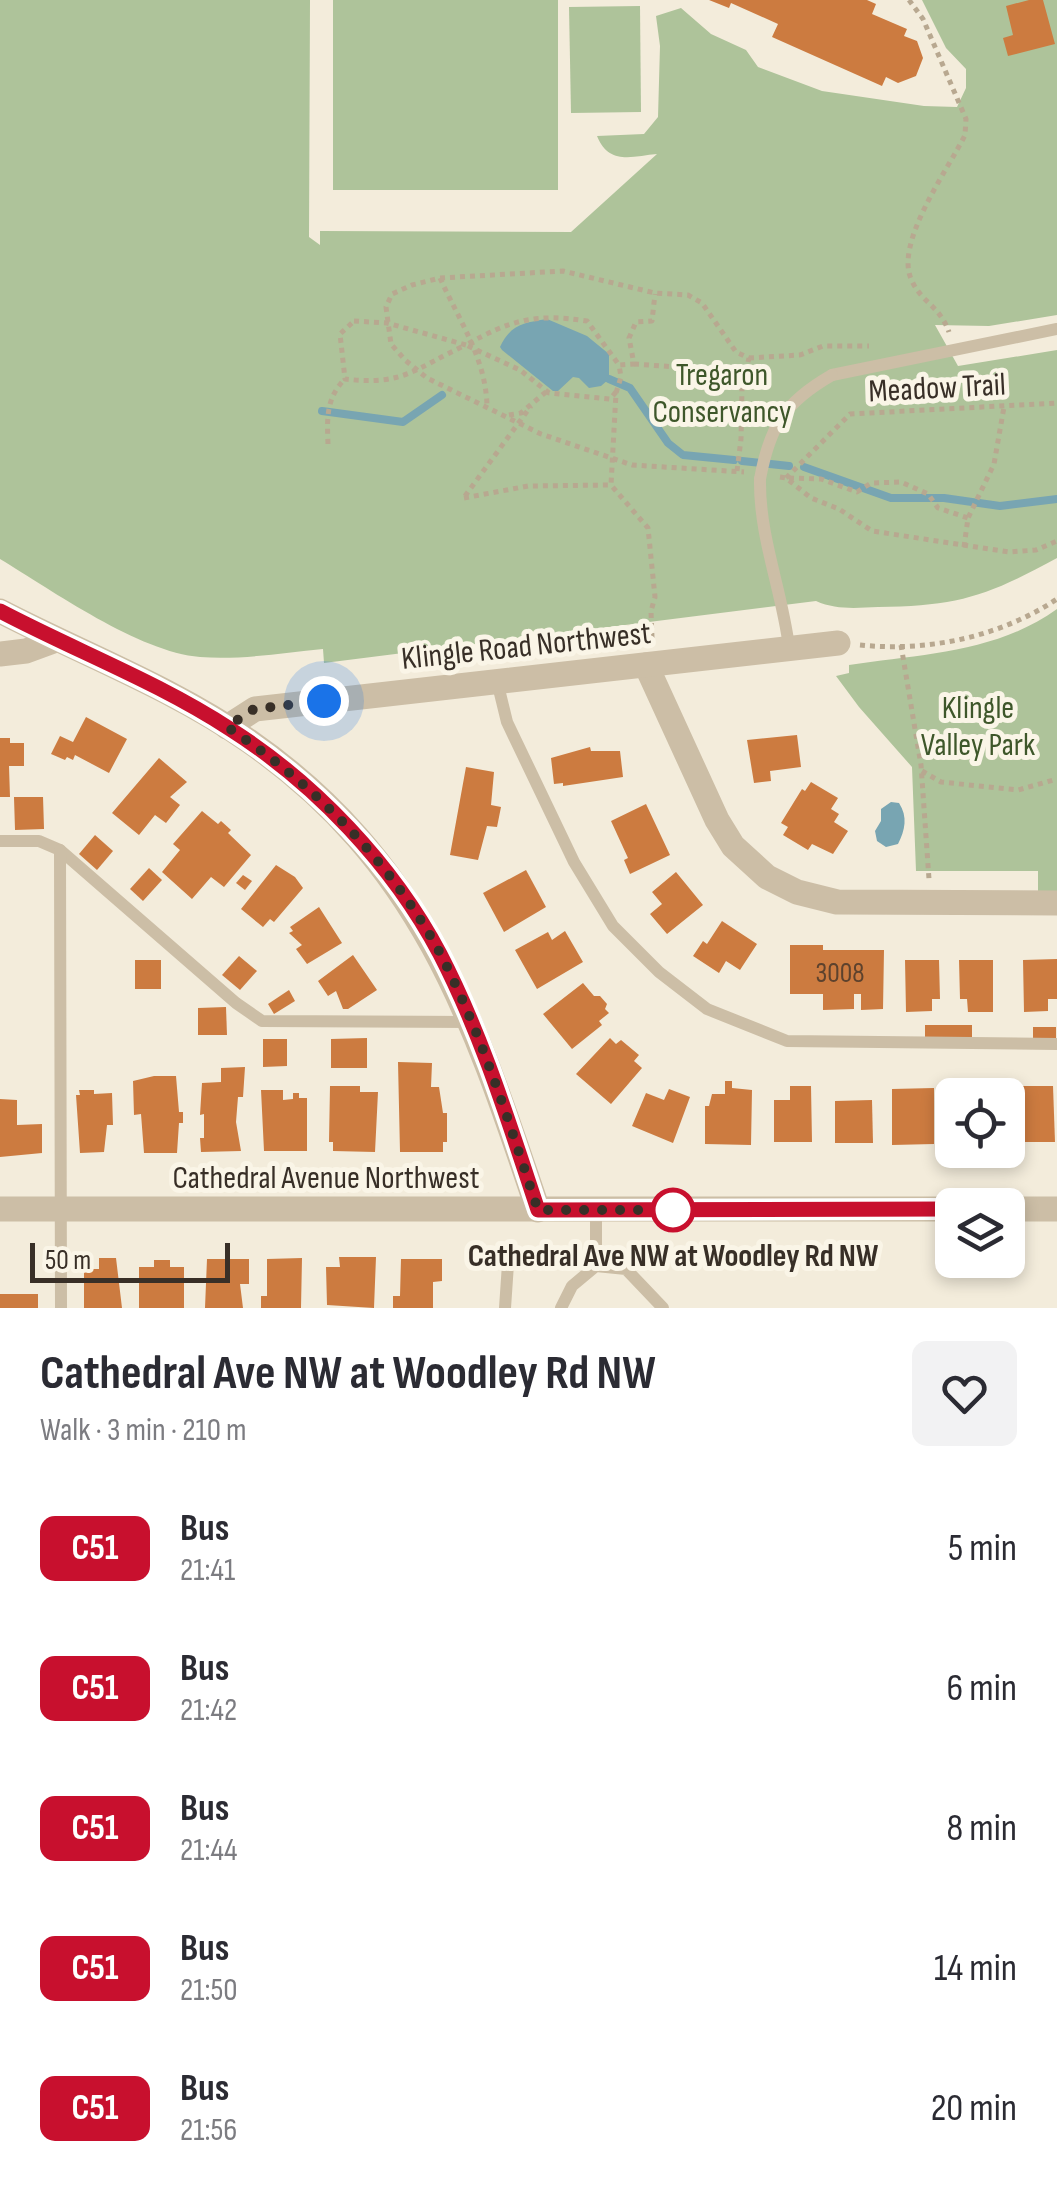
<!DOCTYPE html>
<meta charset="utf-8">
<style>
:root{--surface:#fff;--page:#f2f2f3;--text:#2b2b33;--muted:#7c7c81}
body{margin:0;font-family:"Sofia Sans Condensed",sans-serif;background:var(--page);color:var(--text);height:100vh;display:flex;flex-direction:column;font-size:38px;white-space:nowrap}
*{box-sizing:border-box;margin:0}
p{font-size:32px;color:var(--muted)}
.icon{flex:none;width:55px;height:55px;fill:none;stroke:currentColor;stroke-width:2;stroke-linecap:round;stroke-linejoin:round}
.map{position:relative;height:1308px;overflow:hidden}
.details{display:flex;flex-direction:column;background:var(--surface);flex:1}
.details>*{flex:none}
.badge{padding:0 20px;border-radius:15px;font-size:35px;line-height:65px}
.controls{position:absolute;left:935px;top:1078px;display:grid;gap:20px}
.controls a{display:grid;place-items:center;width:90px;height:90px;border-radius:15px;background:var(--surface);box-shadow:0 5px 15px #0003;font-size:50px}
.scale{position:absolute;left:30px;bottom:25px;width:200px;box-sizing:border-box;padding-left:10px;border:5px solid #382f27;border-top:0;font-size:28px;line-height:35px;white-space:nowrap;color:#382f27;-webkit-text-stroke:8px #faf5e7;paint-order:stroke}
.you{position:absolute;width:50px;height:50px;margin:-25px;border:8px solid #fff;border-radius:50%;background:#1a73e8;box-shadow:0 0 0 15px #1a73e833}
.map>.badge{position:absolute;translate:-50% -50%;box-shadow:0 0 0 5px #fff}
.round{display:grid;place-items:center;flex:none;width:105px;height:105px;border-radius:15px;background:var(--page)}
.head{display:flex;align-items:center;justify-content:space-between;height:170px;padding:0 40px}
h1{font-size:48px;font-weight:700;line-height:75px}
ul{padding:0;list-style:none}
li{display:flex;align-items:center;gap:30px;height:140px;padding:0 40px}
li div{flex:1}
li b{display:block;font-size:38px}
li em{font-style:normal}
li .badge{min-width:110px;font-weight:700;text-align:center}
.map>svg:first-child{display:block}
.green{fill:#aec39a}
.water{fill:#78a5b2}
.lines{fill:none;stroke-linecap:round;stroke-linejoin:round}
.stream{stroke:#78a5b2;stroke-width:8}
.building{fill:#cc7b40}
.path{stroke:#b8a890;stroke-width:5;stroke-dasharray:5 5;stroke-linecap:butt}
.lane{stroke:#ccbea6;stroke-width:12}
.street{stroke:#ccbea6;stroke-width:25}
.lane-bridge{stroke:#ccbea6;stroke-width:12}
.line-casing{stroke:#fff;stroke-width:22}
.line{stroke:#c8102e;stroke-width:15}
.walk{stroke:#382f27;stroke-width:10;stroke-dasharray:0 18}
.stop-dot{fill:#fff;stroke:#c8102e;stroke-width:5}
.labels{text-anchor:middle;stroke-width:10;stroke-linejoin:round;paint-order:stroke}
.number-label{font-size:28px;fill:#5d422d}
.park-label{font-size:32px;fill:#3e572a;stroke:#faf5e7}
.street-label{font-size:32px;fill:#382f27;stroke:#faf5e7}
.stop-label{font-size:32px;font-weight:bold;fill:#382f27;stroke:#faf5e7}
</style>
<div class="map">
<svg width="1057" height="1308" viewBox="0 0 1057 1308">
<rect width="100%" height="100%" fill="#f3ecdb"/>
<g class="green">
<path d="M0 0H310L309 237 320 245V231L571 232 657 154C633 156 609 166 597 136L644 134 658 117 660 46 656 16 681 8 711 34 746 50 758 67 822 91 924 106 957 107 966 88V69L946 48 922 0H1057V315L989 326 935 325 958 366 1057 350V558C987 596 959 606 878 607 856 608 836 610 816 601L324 663 323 649C283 653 241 660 200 657 139 652 53 591 0 559Z"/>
<rect x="333" y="0" width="225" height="190"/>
<path d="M640 6 641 112 571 113 569 7Z"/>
<path d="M1057 609V892H1038V871H916L912 767 859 707 836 676 849 673V665C921 654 996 653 1057 609Z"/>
</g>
<g class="water">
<path d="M547 319 587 336 609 354V379L601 386 589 388 579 378 573 377 558 391H553L502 350 500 347C511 324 523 323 547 319Z"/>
<path d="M891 802 899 803C908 817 905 830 898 844L886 847 877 841 875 831 881 821V809Z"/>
</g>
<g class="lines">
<g class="stream">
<path d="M609 379 630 388 668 443 683 455 734 460"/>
<path d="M322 411 403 422 442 395"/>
<path d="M742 461 789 466"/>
<path d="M804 467 891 498H944L1000 506 1057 499"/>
</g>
</g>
<g class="building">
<path d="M709 0H867L876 4 872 14 907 29 904 36 917 41 923 58 916 76 898 83 886 77 882 86 772 37 778 24 731 3 729 8Z"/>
<path d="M1029 0H1043L1055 44 1008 56 1003 38 1013 35 1006 6Z"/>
<path d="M86 717 127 739 109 773 75 755 73 760 67 757 65 760 51 754 60 736 73 742Z"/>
<path d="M797 735 801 767 770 771 771 781 754 783 747 740Z"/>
<path d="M0 738H10V743H24V766H9L10 797H0Z"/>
<path d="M590 747 591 751H620L623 777 563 786V783L554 784 551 758Z"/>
<path d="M159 758 187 782 170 797 180 805 166 823 155 815 139 835 112 813Z"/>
<path d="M466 767 494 772 491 805 501 807 497 827 487 826 478 860 450 855Z"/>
<path d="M811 782 838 798 831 809 839 814 834 822 848 831 833 854 812 844 808 850 783 835 788 827 781 823 802 789 805 791Z"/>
<path d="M14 797H43L44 829 15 830Z"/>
<path d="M646 804 670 855 630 874 624 860 628 858 611 821Z"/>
<path d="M202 811 218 824 221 821 231 830 228 833 251 855 224 887 211 877 192 899 162 872 180 850 173 844Z"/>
<path d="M95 835 113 851 97 870 79 854Z"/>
<path d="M276 865 295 877 303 888 274 922 270 919 263 927 241 909Z"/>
<path d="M149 868 162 880 143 901 130 889Z"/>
<path d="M526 870 546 907 504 932 483 893Z"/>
<path d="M676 872 703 905 667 934 650 914 662 904 652 892Z"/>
<path d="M243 875 252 881 245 890 236 883Z"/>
<path d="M319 907 342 943 307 964 296 949 302 945 289 933 293 931 290 927Z"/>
<path d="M722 921 757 944 740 970 726 961 719 973 693 956 703 941 707 944Z"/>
<path d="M565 931 583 962 537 989 515 950 548 932 552 940Z"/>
<path d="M790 945H823V950H884L883 1009 861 1010V994H854V1009L823 1010V994H790Z"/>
<path d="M353 955 377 990 348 1009H343L336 991 328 996 318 981Z"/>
<path d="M239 956 257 971 240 990 222 975Z"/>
<path d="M1057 959V999H1048V1011L1024 1012 1023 960Z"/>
<rect x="135" y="960" width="26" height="29"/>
<path d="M905 960H939L940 999H932V1011L906 1012Z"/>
<path d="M959 960H993V1012H968L967 999H960Z"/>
<path d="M583 983 594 996H600L607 1004 605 1009 609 1013 599 1021 602 1025 572 1049 543 1014Z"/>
<path d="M289 990 295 1001 274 1014 268 1004Z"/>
<path d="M226 1007 227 1035H198V1008Z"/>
<rect x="925" y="1025" width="47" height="12"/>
<rect x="1033" y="1027" width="23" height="14"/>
<path d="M367 1038V1068H331V1039Z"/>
<path d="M610 1038 616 1044 621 1040 639 1055 634 1061 642 1068 611 1104 576 1074Z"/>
<path d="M263 1039H287V1066L263 1067Z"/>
<path d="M398 1062 432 1063 431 1087H439L443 1113H447V1142H443V1152H400Z"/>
<path d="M245 1067 243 1097H238L236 1122 241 1151 201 1152 200 1138H204V1114L200 1115 202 1083 221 1082V1068Z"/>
<path d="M154 1076H176L179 1112H183V1123H179L177 1153H144L141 1114 134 1115 133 1081Z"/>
<path d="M725 1081H732V1088L752 1090 751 1145 705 1144V1106H709L712 1094H725Z"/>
<path d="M330 1086H360V1092H378L375 1152 333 1151V1142H329Z"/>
<path d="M790 1086H811L812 1142H774V1100H790Z"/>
<path d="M996 1086V1095H954V1087Z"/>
<path d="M1018 1086H1053L1055 1142H1016Z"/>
<path d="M934 1088V1144L892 1145V1089Z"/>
<path d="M669 1089 690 1097 673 1143 632 1126 646 1093 664 1100Z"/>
<path d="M79 1090H94V1094L112 1093 113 1125H107L104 1152 80 1153 76 1095H80Z"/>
<path d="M261 1090H283V1100L293 1099V1093H299V1098H307V1151H264Z"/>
<path d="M0 1099 17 1100V1125L42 1124V1153L0 1157Z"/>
<path d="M872 1100 873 1143H835V1101Z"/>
<path d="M339 1257H376L374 1308 327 1305 326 1267H340Z"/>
<path d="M99 1258H116L122 1308H84V1269H99Z"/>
<path d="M302 1258 301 1308H261V1296H267V1259Z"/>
<path d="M207 1259H249V1284H240L243 1308H205Z"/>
<path d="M401 1259H442V1281L433 1282V1308H393V1296H400Z"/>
<path d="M154 1260H170V1267H184V1308H139V1267H154Z"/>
<rect x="0" y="1294" width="38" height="14"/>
</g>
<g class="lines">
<g class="path">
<path d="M909 0 923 19 966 119 965 135C948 170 893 244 912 281 922 303 939 305 949 332"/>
<path d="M440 278C459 320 486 359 487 406"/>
<path d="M354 321 387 323 466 345C415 368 405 386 345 379L340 334Z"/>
<path d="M749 358 800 355 823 346H869"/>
<path d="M634 364 705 369 742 387"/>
<path d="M616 392 610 399 549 393 520 370 466 345C510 320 536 313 587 321L619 365"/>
<path d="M509 415 521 413 547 391"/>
<path d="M328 444C327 418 326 398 345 379"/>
<path d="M737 471 741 439 742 387 749 358 736 352 702 303 688 295 655 293 563 271 440 278 412 285 392 294 386 307 391 344 405 360 427 378 541 434 632 465 744 472"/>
<path d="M780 477 786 478 811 498 839 509 872 531 1009 552 1036 550 1057 541"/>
<path d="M786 478 850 414 1057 403"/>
<path d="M789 478 821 479 857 492 871 483 901 482 928 494 938 508 968 518"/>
<path d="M465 496 531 406"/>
<path d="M464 498 528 486 609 485"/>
<path d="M964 547 968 518 994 464 1004 407"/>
<path d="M652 638 651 611 655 597 648 528 611 485 616 393 621 377 619 365 634 364 629 338 636 322 652 321 655 294"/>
<path d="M860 645C928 652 1000 637 1057 599"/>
<path d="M901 645 921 765 929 879"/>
<path d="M922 771 941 782 1018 790 1057 779"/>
</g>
<g class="lane">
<path d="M832 375 1057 329"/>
<path d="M760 479C759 537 782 590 789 647"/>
<path d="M497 681 507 722 574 862 613 926 659 972 707 1009 787 1041 1057 1044"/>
<path d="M0 841H39L60 850 236 1003 262 1021 472 1022"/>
<path d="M60 850 61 1308"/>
<path d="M596 1210V1266"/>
<path d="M505 1308 508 1264"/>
<path d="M561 1308 572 1286 596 1266 626 1269 663 1308"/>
</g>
<g class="street">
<path d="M0 611C83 654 173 688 249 741 423 862 474 1020 538 1210"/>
<path d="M0 654 26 651 56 640"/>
<path d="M646 665 717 820 733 846 767 877 797 892 837 902 1057 903"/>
<path d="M227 727 255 709 838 643"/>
<path d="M0 1209H952"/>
<path d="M1008 1209H1057"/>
</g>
<path class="lane-bridge" d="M760 479C770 425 785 402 832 375"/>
</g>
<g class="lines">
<defs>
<path id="line" d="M0 611C76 651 158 682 230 729 315 783 393 865 440 954 482 1035 509 1123 538 1210L952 1209"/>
</defs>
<use href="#line" class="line-casing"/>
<use href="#line" class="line"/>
<path class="walk" d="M324 701 254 709 227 727C313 783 391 862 440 953 482 1034 509 1123 538 1210H673"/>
</g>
<circle class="stop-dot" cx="673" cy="1210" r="20"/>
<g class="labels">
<g class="number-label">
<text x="840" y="982">3008</text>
</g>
<g class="park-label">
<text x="722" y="385">Tregaron<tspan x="722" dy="37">Conservancy</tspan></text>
<text x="978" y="718">Klingle<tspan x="978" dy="37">Valley Park</tspan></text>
</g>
<g class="street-label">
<text transform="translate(937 387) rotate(-3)" y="11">Meadow Trail</text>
<text transform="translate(526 645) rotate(-6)" y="11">Klingle Road Northwest</text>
<text x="326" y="1188">Cathedral Avenue Northwest</text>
</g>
<g class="stop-label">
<text x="673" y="1266">Cathedral Ave NW at Woodley Rd NW</text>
</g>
</g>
</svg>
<div class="controls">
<a><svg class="icon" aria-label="locate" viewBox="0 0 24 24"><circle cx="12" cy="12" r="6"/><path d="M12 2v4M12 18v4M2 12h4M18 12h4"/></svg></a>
<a><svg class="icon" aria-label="layers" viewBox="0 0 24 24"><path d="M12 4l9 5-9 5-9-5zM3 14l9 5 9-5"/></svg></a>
</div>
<div class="scale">50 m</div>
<div class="you" style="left:324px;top:701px"></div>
</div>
<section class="details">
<div class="head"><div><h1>Cathedral Ave NW at Woodley Rd NW</h1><p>Walk · 3 min · 210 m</p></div><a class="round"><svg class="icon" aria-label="heart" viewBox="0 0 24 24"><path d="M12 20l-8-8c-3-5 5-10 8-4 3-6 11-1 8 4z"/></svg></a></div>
<ul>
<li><span class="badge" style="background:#c8102e;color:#fff">C51</span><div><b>Bus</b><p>21:41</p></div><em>5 min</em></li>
<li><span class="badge" style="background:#c8102e;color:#fff">C51</span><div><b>Bus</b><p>21:42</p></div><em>6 min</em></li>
<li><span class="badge" style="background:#c8102e;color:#fff">C51</span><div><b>Bus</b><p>21:44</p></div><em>8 min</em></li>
<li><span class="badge" style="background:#c8102e;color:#fff">C51</span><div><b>Bus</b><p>21:50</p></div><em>14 min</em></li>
<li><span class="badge" style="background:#c8102e;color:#fff">C51</span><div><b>Bus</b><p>21:56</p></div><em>20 min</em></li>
</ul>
</section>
